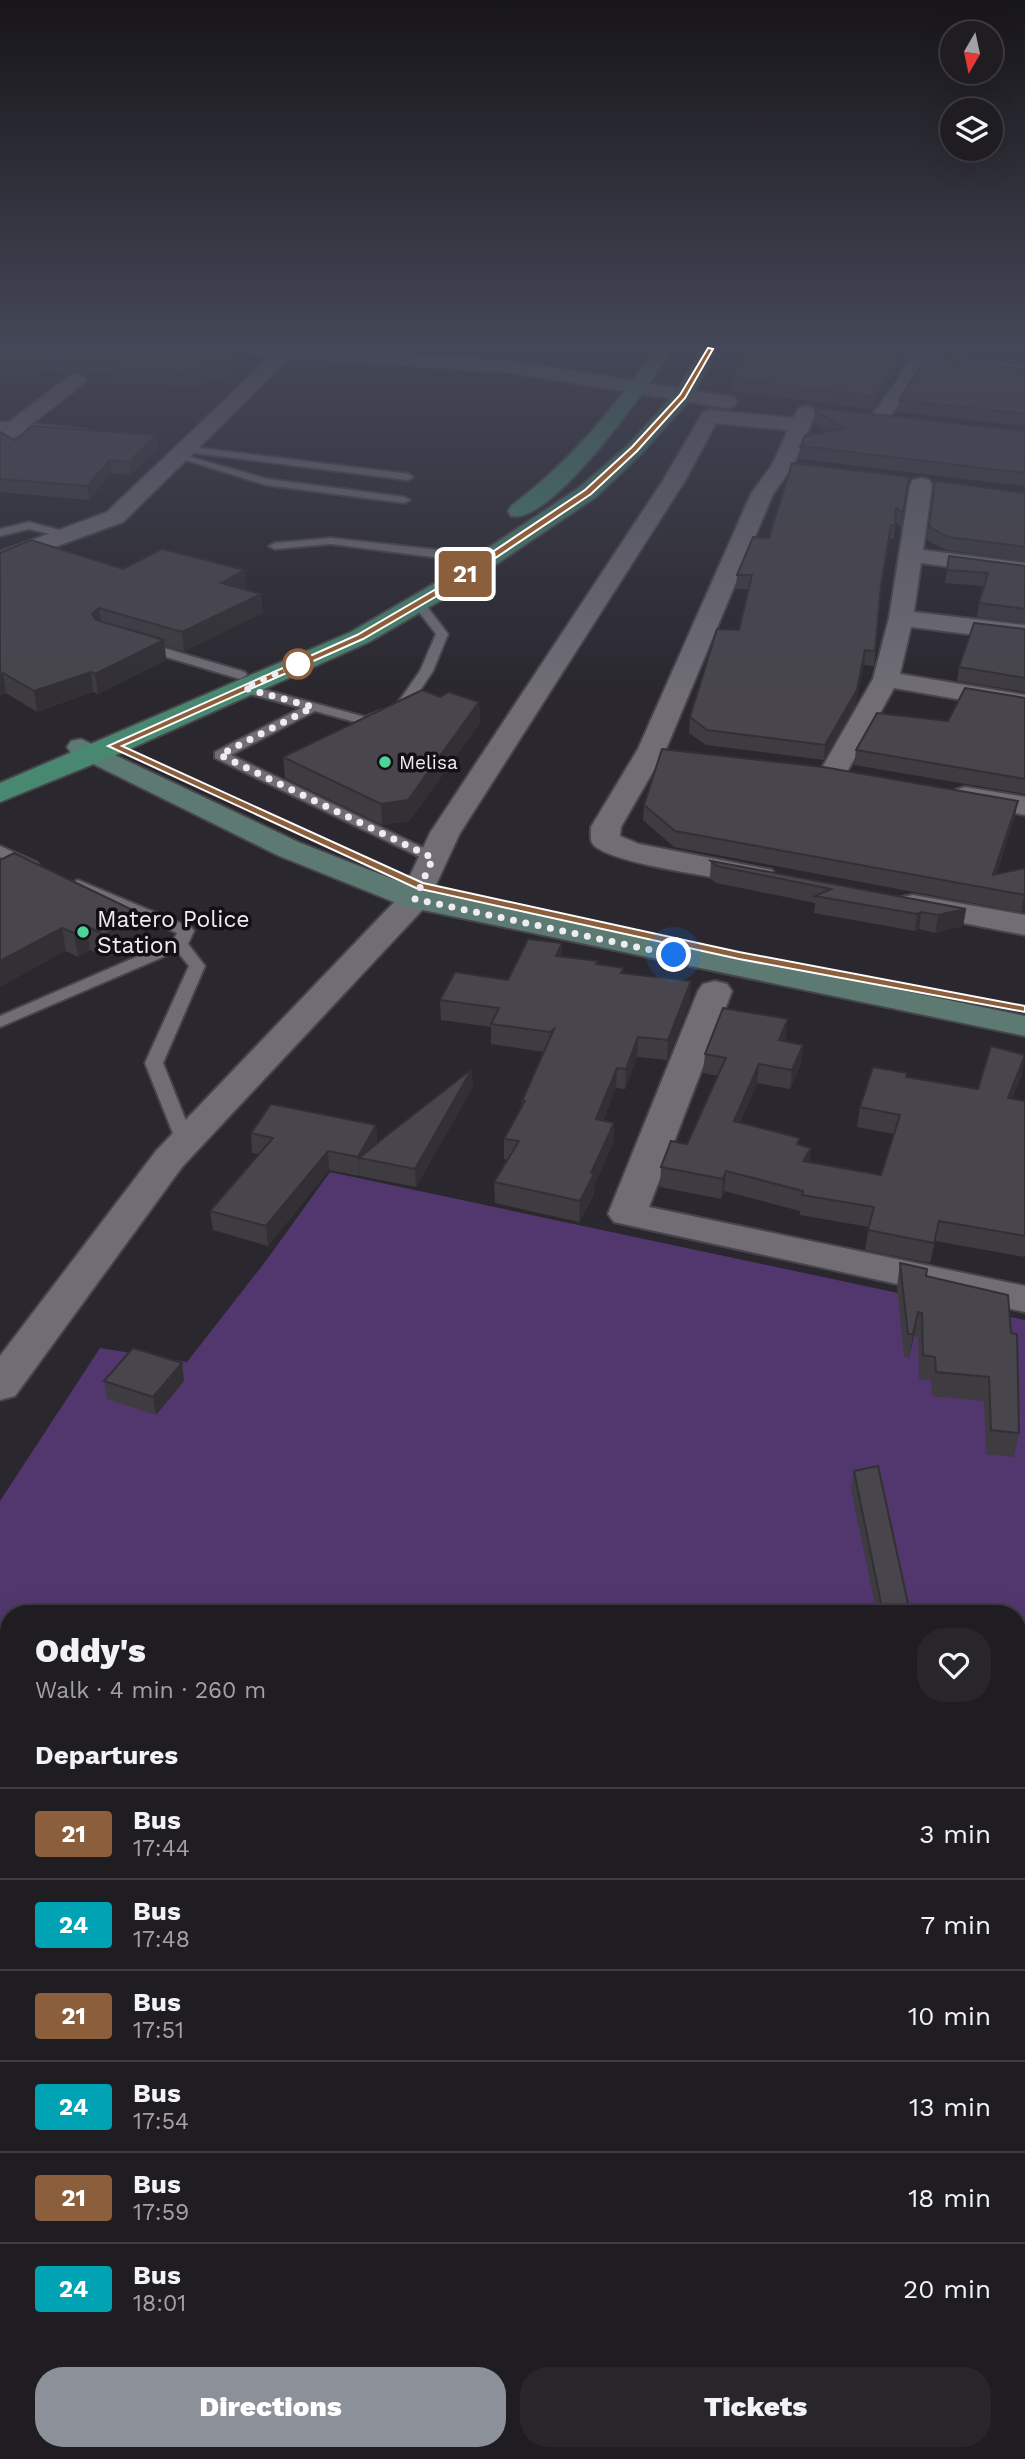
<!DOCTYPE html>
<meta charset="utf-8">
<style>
:root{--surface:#201d22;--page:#28262a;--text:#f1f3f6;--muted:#a2a2a5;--line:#3d3b40;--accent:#8c9099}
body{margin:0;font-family:"Work Sans",sans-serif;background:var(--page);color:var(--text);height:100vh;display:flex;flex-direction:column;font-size:26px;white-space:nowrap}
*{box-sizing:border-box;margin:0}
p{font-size:23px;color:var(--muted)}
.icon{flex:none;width:38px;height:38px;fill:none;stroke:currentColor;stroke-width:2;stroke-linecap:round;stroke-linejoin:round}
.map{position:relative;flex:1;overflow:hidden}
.details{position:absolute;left:0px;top:1605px;width:1026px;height:856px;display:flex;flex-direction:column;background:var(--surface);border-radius:28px 28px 0 0;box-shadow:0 7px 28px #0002,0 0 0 2px var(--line)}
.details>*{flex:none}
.badge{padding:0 14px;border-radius:5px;font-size:24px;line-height:46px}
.needle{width:46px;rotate:189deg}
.buttons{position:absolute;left:940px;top:21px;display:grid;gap:14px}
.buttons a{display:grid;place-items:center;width:63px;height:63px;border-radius:50%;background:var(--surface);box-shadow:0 7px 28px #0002,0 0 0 2px var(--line);font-size:35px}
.you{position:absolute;width:35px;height:35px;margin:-18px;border:5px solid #fff;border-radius:50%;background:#1a73e8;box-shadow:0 0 0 10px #1a73e833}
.map>.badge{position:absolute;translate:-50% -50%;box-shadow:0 0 0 4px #fff}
h2{padding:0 35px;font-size:26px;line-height:63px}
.round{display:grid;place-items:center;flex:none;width:74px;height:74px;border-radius:28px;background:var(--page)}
.head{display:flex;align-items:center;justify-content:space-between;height:119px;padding:0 35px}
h1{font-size:33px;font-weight:800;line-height:52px}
.primary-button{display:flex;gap:14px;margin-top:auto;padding:14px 35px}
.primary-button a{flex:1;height:80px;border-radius:28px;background:var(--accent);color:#fff;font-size:28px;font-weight:800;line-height:80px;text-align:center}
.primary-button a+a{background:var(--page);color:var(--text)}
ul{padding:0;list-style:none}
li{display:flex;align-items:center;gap:21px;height:91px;padding:0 35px;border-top:2px solid var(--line)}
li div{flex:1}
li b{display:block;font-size:26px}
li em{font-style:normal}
li .badge{min-width:77px;font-weight:700;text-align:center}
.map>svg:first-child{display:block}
.green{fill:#51376d}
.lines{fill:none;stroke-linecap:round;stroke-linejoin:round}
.service-casing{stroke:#47454b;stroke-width:4}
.minor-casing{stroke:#47454b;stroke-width:4}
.secondary-casing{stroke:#47454b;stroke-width:4}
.primary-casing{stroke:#47454b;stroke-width:4}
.service{fill:#706d75;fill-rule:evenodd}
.minor{fill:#706d75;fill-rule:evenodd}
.secondary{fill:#5c7a72;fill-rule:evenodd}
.primary{fill:#488770;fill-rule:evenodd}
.wall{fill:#3e3b41}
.shaded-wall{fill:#323035}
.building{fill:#48454c;stroke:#323035;stroke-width:2}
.line{fill:#8b5e3c;stroke:#fff;stroke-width:2}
.walk{stroke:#eeecf1;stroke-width:7;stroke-dasharray:0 12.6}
.stop-dot{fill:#fff;stroke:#8b5e3c;stroke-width:3.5}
.poi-dot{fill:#4ed399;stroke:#121014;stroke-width:2.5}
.labels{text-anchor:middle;stroke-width:7;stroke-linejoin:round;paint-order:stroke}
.far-poi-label{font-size:19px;fill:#eeecf1;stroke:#121014;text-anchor:start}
.poi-label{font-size:23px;fill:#eeecf1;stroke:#121014;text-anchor:start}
</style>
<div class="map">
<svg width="1025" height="2459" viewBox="0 0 1025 2459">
<rect width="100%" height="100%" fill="#2a272e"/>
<path class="green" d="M330 1172 1025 1320V2459H628L609 2452H1017V1614H9V2222L0 2218V1501L100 1348 187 1362 265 1262Z"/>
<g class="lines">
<defs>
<g id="service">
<path d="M191 447 408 474 413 477 408 480 187 452 186 450Z"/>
<path d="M176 453 267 479 404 497 410 500 404 503 266 485 176 457Z"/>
<path d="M29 522 70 533 72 535 66 538 29 529 0 536V529Z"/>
<path d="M331 538 456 552 462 556 456 560 331 544 275 549 269 546 275 543Z"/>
<path d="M418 599 422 600 448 634 433 671 409 707 404 708 397 704 420 671 436 634 412 603Z"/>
<path d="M140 641 245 672 247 675 240 679 136 648 134 645Z"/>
<path d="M244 684 365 717 382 710 387 711V717L366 725 315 711 231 755 438 855 441 858 438 861H428L215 758V752L301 708 239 691 237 688Z"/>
<path d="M0 846 36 862 39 865 31 870 0 857Z"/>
<path d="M78 880 192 928 194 931 188 944 205 966 163 1063 194 1141 191 1145 185 1146 176 1141 145 1063 189 966 177 951 0 1027V1016L173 941 177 933 73 888 70 885 73 882Z"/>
</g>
<g id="minor">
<path d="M247 349H340L513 361 727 396 734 398 737 402 734 406 727 408 513 373 291 357 123 522 0 567V552L107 512 271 356 249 353Z"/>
<path d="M915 349H933L930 356 1025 366V378L924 366 886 423H872L869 419 896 382Z"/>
<path d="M76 374 83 376 86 380 83 384 32 424 88 430 91 434 88 438 81 440 18 435 10 441 0 442V422H9L69 376Z"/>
<path d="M806 406 813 408 816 412 793 466 773 494 666 749 621 827 620 836 639 844 772 870 776 876 772 882 761 885C725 878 622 866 596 847 589 842 591 835 591 827L638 749 751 494 772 465 788 430 716 423 686 479 460 833 426 906 182 1167 15 1396 0 1400V1356L156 1151 401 895 430 833 664 479 703 412 710 410 793 418 799 408Z"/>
<path d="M921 478 929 480 932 485 923 550 1025 563V577L921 563 914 612 1025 625V641L911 627 900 674 1025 695V711L894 688 843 779 833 781 823 779 819 773 873 679 889 618 910 485 913 480Z"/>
<path d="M965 787 1025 797V815L955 802 951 796 955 790Z"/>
<path d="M913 895 1025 915V935L902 911 897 904 902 897Z"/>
<path d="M715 981 727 984 732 991 649 1207 1025 1286V1312L614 1222 608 1214 698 991 703 984Z"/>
<path d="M0 2255 9 2258V2320L0 2317Z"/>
<path d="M363 2452H444L447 2459H366Z"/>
</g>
<path id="secondary" d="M81 739 298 842 423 891 1025 1016V1036L404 906 277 855 71 753 67 747 71 741Z"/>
<g id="primary">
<path d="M654 349H673C651 382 552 526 511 516L508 511 511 506C569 463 614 409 654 349Z"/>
<path d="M701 349H719L690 400 642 453 596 497 455 592 369 642 123 752 0 802V783L351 632 437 582 580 487 628 445 675 393Z"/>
</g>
</defs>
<use href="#service" class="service-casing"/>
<use href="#minor" class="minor-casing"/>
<use href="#secondary" class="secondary-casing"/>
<use href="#primary" class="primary-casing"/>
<use href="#service" class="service"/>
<use href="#minor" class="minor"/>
<use href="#secondary" class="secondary"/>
<use href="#primary" class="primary"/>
</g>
<g class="wall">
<path d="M0 349H246V353L229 377 206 378 201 386 114 383 113 374 45 371 38 377 0 375Z"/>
<path d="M913 349 873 409 731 391 732 373Z"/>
<path d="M934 349H1025V363L934 354Z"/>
<path d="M1025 369V426L898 412 899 400Z"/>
<path d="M815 411 1025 431V486L799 459 800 446 802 445V442L828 431 814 423Z"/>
<path d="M0 432 16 441 156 435 158 448 130 475 112 473 89 500 0 492Z"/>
<path d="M935 481 1025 493V561L946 550 927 540Z"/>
<path d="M907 490 901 526 895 522 894 539H890L880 595 874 666 864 665 855 705 824 760 706 745 689 733 690 717 739 630 748 589H736L737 575Z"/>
<path d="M0 553 123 569 247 589 246 590 261 594 263 613 184 651 165 646 166 660 98 694 93 692 37 712 6 693 0 695Z"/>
<path d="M949 556 1025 566V623L977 617 979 603 984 586 945 583Z"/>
<path d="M1025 629V692L957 681 959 667Z"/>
<path d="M440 697 479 702 480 723 409 821 382 825 285 778 283 757Z"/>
<path d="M1025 698V794L854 765 856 750 948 721Z"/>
<path d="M644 805 1015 816 996 875 1025 868V911L1021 912 674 847 643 820Z"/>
<path d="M0 860 141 914 144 937 107 958 90 950 78 957 66 951Z"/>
<path d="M711 861 966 909 963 926 935 933 919 929 915 931 814 913 815 903 716 883 710 878Z"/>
<path d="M562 943 561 957 598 961 597 964 624 968 623 973 691 981 690 1001 667 1060 637 1057 625 1089 616 1088 603 1121 614 1123 613 1143 594 1186V1195L579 1222 495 1203 494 1182 508 1160 504 1159V1139L521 1107 522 1101 544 1052 491 1044V1027L441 1020 440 1000 508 980Z"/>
<path d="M786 1038 785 1041 803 1045 801 1064 790 1089 757 1083 740 1122 800 1145 811 1148 809 1162 881 1175 894 1134 857 1127 860 1107 907 1077 978 1089 1022 1074 1012 1099 1025 1101V1257L935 1241 930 1263 865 1250 869 1227 800 1215V1211L724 1191 721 1199 660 1187 661 1167 687 1144 718 1076 703 1073 705 1054Z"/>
<path d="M473 1087 416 1187 360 1176V1175L359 1176 329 1170 268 1246 213 1230 210 1211 259 1154 252 1153 251 1133 376 1125 377 1143Z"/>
<path d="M900 1263 926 1276 1008 1295 1019 1433 1014 1457 986 1454 984 1401 932 1396 931 1380 919 1379 918 1337 914 1336 909 1358 904 1357 897 1287Z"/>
<path d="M182 1363 184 1381 156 1415 107 1399 104 1381Z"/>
<path d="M854 1471 909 1608 908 1614H877L851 1489Z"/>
</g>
<g class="shaded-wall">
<path d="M239 349H246V353L229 377 228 365Z"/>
<path d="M907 349H913L873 409 874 397Z"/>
<path d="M43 359 45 371 38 377 37 365Z"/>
<path d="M205 366 206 378 201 386 200 374Z"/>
<path d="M156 435 158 448 130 475 129 462Z"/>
<path d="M110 460 112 473 89 500 87 486Z"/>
<path d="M891 525 890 539 879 599 881 585Z"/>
<path d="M245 570 247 589 222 602 221 583Z"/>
<path d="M261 594 263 613 184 651 182 632Z"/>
<path d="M99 608 102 628 92 614Z"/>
<path d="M164 640 166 660 98 694 95 674Z"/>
<path d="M865 650 864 665 855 705 824 760 825 745Z"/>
<path d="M91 672 93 692 37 712 34 691Z"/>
<path d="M3 673 6 693 0 695V674Z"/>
<path d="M479 702 480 723 409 821 382 825 381 804Z"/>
<path d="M1018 801 1015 816 990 891 993 875Z"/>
<path d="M1025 895V911L1021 912 1024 896Z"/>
<path d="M966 909 963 926 935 933 938 915Z"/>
<path d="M921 912 919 929 915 931 917 914Z"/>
<path d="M141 914 144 937 107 958 104 935Z"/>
<path d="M87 926 90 950 78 957 74 933Z"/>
<path d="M62 928 66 951 0 987V961Z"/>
<path d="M562 943 561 963 556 956Z"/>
<path d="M691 981 690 1001 667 1060 668 1040Z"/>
<path d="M788 1019 786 1038 777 1059 779 1040Z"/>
<path d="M638 1037 637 1057 625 1089 626 1069Z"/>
<path d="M803 1045 801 1064 790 1089 792 1070Z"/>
<path d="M1025 1057 1022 1074 1005 1117 1008 1098Z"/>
<path d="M759 1064 757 1083 732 1140 734 1121Z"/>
<path d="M617 1068 616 1088 595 1140 596 1119Z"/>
<path d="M472 1069 473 1087 416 1187 415 1169Z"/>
<path d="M614 1123 613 1143 594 1186V1195L579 1222 580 1201 591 1173Z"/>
<path d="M376 1125 377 1144 359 1158V1176L358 1157Z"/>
<path d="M811 1148 808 1167 803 1161Z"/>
<path d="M328 1151 329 1170 268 1246 266 1226Z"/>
<path d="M726 1171 724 1191 721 1199 723 1179Z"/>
<path d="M918 1312 914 1336 909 1358 913 1334Z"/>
<path d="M182 1363 184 1381 156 1415 153 1397Z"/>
<path d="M0 2398 4 2411 0 2414Z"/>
<path d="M185 2452H190L187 2459H182Z"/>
</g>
<g class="building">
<path d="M0 349H239L228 365 205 366 200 374 113 371 119 362 43 359 37 365 0 363Z"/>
<path d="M746 349H907L874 397 732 379 736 373H732Z"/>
<path d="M1000 349H1025V352Z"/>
<path d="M927 357 1025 369V414L899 400Z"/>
<path d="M817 408 1025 431V473L800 446 804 443 802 442 805 436 845 428 815 411Z"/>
<path d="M31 426 156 435 129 462 110 460 87 486 0 479V432L16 441Z"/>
<path d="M792 463 909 477 903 512 896 508 895 525H891L881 585 875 651 865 650 857 690 825 745 707 730 690 717 717 629 739 630 752 575H737L753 537 769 538Z"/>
<path d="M935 481 1025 493V547L948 537 929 527Z"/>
<path d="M31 540 123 569 162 549 245 570 221 583 261 594 182 632 99 608 92 614 96 620 164 640 95 674 91 672 34 691 3 673 0 674V553Z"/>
<path d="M949 556 1025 566V609L979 603 988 573 947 570Z"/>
<path d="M974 623 1025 629V678L959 667Z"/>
<path d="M965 688 1025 698V779L856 750 877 713 948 721Z"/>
<path d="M422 690 440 697 449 692 479 702 408 800 381 804 283 757Z"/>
<path d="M662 749 823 767 1018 801 993 875 1025 868V895L675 831 644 805Z"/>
<path d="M14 853 141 914 104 935 87 926 74 933 62 928 0 961V860Z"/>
<path d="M711 861 966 909 938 915 921 912 917 914 815 896 831 889 717 866Z"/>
<path d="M528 939 562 943 556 956 598 961 596 964 624 968 621 973 691 981 668 1040 638 1037 626 1069 617 1068 596 1119 614 1123 591 1173 594 1174 580 1201 494 1182 519 1141 504 1139 525 1101H522L554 1029 550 1032 491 1024 499 1008 440 1000 455 972 508 980Z"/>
<path d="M723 1008 788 1019 779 1040 803 1045 792 1070 759 1064 734 1121 800 1138 797 1144 811 1148 803 1161 881 1175 900 1115 860 1107 873 1067 907 1073 906 1077 978 1089 991 1046 1025 1055 1008 1098 1025 1101V1236L939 1221 934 1243 868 1230 874 1207 802 1195 803 1191 726 1171 723 1179 661 1167 671 1141 687 1144 726 1058 705 1054Z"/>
<path d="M472 1069 415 1169 359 1158 391 1132Z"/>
<path d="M271 1104 376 1125 358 1157 328 1151 266 1226 210 1211 273 1138 251 1133Z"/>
<path d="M900 1263 927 1269 926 1276 1008 1295 1011 1333 1017 1334 1019 1433 991 1430 989 1377 936 1372 935 1357 923 1355 922 1313 918 1312 913 1334H908Z"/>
<path d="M133 1348 182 1363 153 1397 104 1381Z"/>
<path d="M878 1466 909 1608H882L854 1471Z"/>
<path d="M919 1605 959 1608V1614H919Z"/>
<path d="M143 2452H185L182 2459H146L141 2457Z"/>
<path d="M194 2454 209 2459H192Z"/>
</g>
<linearGradient id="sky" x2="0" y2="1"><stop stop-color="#171519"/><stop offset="0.5" stop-color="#444757"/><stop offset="1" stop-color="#444757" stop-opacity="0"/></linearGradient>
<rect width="1025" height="693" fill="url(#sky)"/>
<path class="line" d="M708 348 713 349 685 398 637 451 591 494 449 589 363 639 122 746 423 883 739 952 1025 1006V1012L739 959 416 888 108 746 357 635 443 585 585 490 632 447 680 395Z"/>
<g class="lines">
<path class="walk" d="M298 664 244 688 313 707 220 755 433 858 415 899 674 955"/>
</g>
<circle class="stop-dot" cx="298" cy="664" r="14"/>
<g class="poi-dot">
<circle cx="385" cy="762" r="7"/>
<circle cx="83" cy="932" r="7"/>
</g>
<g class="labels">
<g class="far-poi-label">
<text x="399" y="769">Melisa</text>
</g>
<g class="poi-label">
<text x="97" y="927">Matero Police<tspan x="97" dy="26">Station</tspan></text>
</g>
</g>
</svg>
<div class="buttons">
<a><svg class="needle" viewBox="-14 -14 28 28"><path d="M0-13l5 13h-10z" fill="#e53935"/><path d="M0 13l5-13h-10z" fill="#a2a2a5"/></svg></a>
<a><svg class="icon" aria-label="layers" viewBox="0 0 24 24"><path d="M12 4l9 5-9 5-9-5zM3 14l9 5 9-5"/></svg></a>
</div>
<div class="you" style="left:674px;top:955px"></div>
<b class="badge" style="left:465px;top:574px;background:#8b5e3c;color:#fff">21</b>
<section class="details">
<div class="head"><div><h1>Oddy's</h1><p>Walk · 4 min · 260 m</p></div><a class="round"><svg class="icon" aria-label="heart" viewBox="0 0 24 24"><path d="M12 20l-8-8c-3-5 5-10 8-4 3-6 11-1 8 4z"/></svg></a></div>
<h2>Departures</h2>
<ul>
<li><span class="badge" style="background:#8b5e3c;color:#fff">21</span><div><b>Bus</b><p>17:44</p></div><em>3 min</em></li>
<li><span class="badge" style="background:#00a3b4;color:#fff">24</span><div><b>Bus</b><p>17:48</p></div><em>7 min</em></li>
<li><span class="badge" style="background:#8b5e3c;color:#fff">21</span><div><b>Bus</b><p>17:51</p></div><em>10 min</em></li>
<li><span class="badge" style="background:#00a3b4;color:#fff">24</span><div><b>Bus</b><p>17:54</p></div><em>13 min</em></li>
<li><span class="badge" style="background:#8b5e3c;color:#fff">21</span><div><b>Bus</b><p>17:59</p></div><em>18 min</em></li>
<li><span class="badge" style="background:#00a3b4;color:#fff">24</span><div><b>Bus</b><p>18:01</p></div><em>20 min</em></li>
</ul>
<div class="primary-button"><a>Directions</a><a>Tickets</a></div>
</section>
</div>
